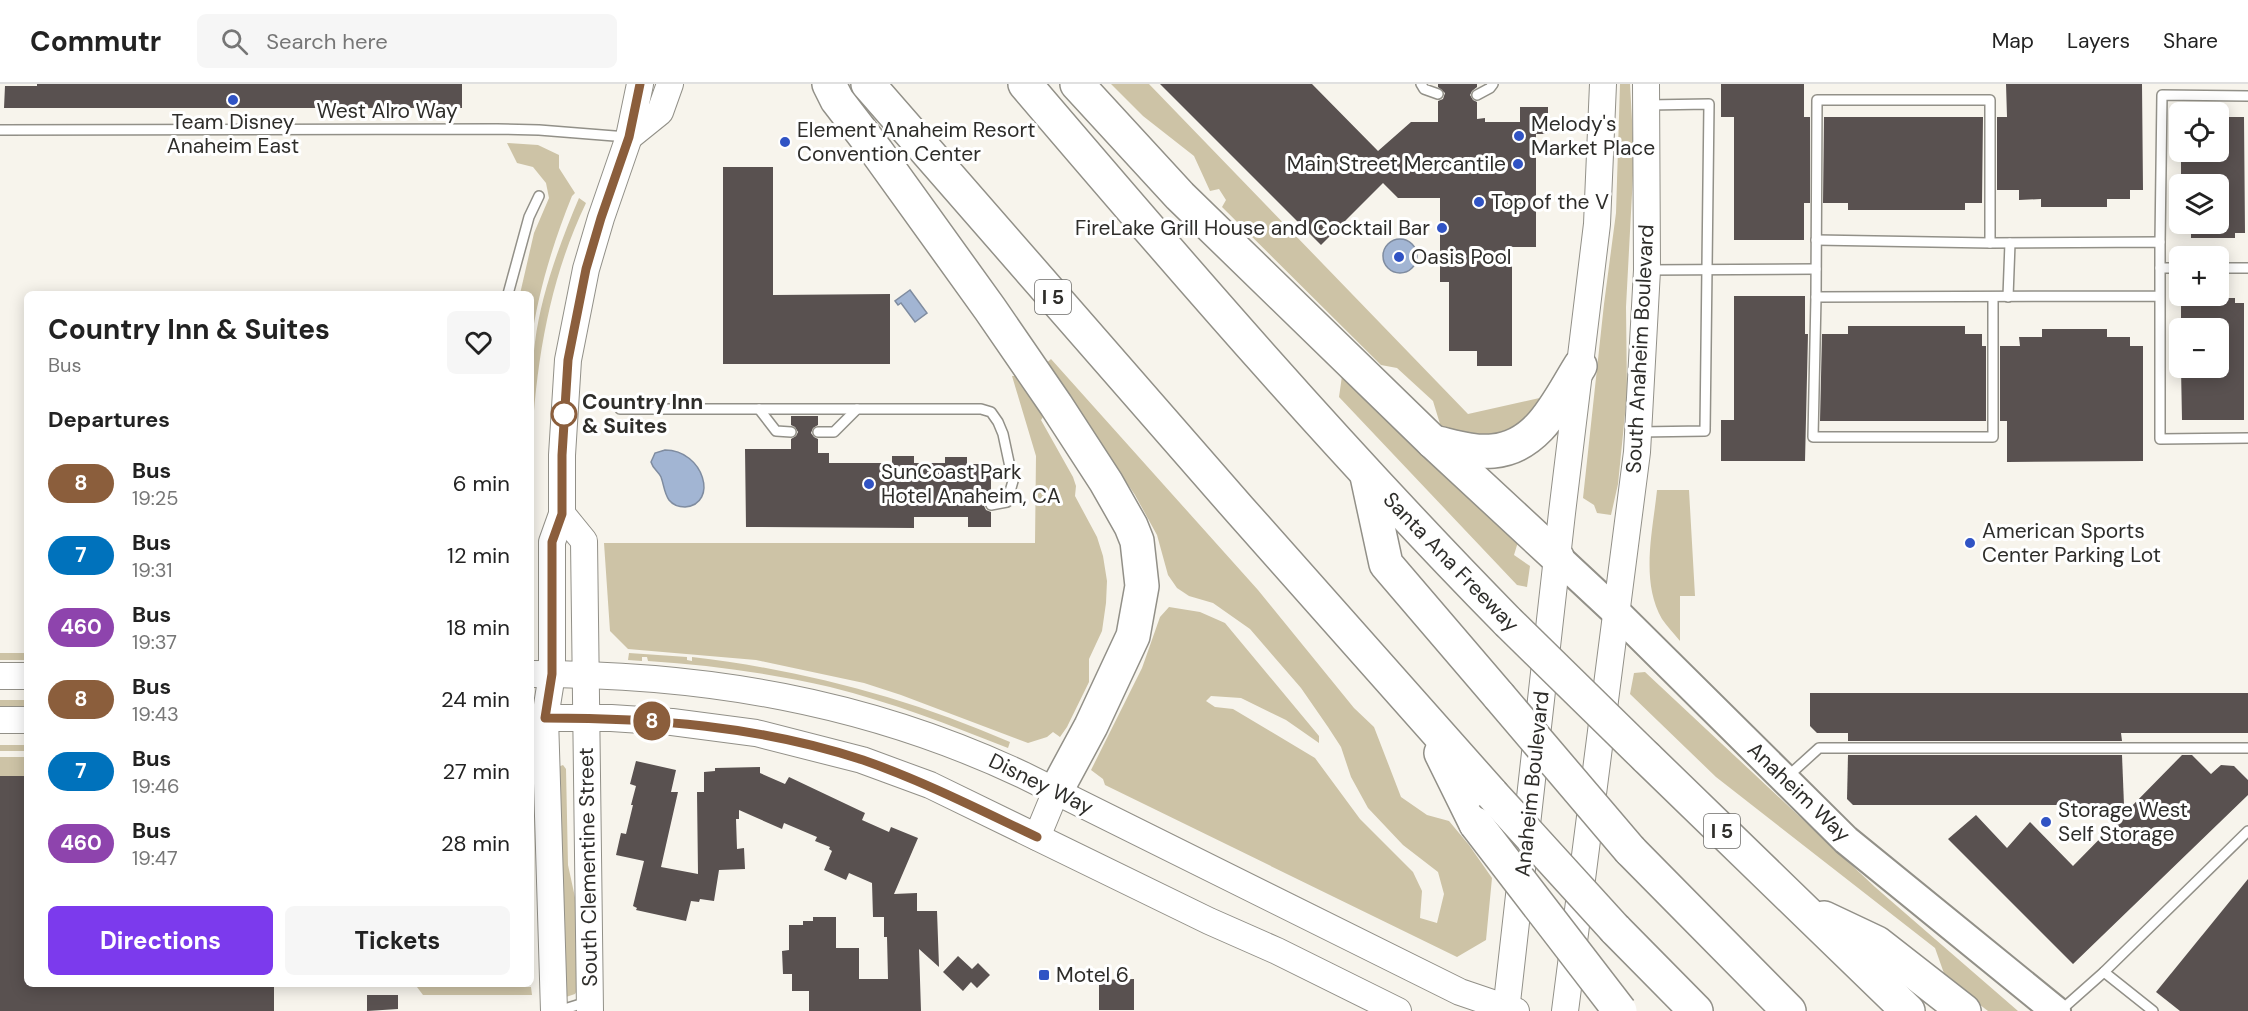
<!DOCTYPE html>
<meta charset="utf-8">
<style>
:root{--surface:#fff;--page:#f6f6f6;--text:#222;--muted:#767676;--line:#e0e0e0;--accent:#7c3aed}
body{margin:0;font-family:"DM Sans",sans-serif;background:var(--page);color:var(--text);height:100vh;display:flex;flex-direction:column;font-size:22px;white-space:nowrap}
*{box-sizing:border-box;margin:0}
p{font-size:20px;color:var(--muted)}
.icon{flex:none;width:33px;height:33px;fill:none;stroke:currentColor;stroke-width:2;stroke-linecap:round;stroke-linejoin:round}
.map{position:relative;flex:1;overflow:hidden}
.details{position:absolute;left:24px;top:207px;width:510px;height:696px;display:flex;flex-direction:column;background:var(--surface);border-radius:9px;box-shadow:0 3px 15px #0003}
.details>*{flex:none}
.badge{padding:0 12px;border-radius:20px;font-size:21px;line-height:39px}
.fabs{position:absolute;left:2169px;top:18px;display:grid;gap:12px}
.fabs a{display:grid;place-items:center;width:60px;height:60px;border-radius:9px;background:var(--surface);box-shadow:0 3px 15px #0003;font-size:30px}
.map>.badge{position:absolute;translate:-50% -50%;box-shadow:0 0 0 3px #fff}
h2{padding:0 24px;font-size:22px;line-height:54px}
.round{display:grid;place-items:center;flex:none;width:63px;height:63px;border-radius:9px;background:var(--page)}
.head{display:flex;align-items:center;justify-content:space-between;height:102px;padding:0 24px}
h1{font-size:28px;font-weight:700;line-height:45px}
.primary-button{display:flex;gap:12px;margin-top:auto;padding:12px 24px}
.primary-button a{flex:1;height:69px;border-radius:9px;background:var(--accent);color:#fff;font-size:24px;font-weight:700;line-height:69px;text-align:center}
.primary-button a+a{background:var(--page);color:var(--text)}
ul{padding:0;list-style:none}
li{display:flex;align-items:center;gap:18px;height:72px;padding:0 24px}
li div{flex:1}
li b{display:block;font-size:22px}
li em{font-style:normal}
li .badge{min-width:66px;font-weight:700;text-align:center}
header{display:flex;align-items:center;gap:36px;box-sizing:border-box;height:84px;padding:0 30px;background:var(--surface);border-bottom:2px solid var(--line)}
header strong{font-size:28px}
nav{display:flex;gap:33px;margin-inline-start:auto;font-size:21px}
.search{width:420px;height:54px;background:var(--page);display:flex;align-items:center;gap:15px;box-sizing:border-box;padding:0 21px;border-radius:9px;color:var(--muted);font-size:22px}
.map>svg:first-child{display:block}
.green{fill:#cdc3a6}
.water{fill:#a2b5d3;stroke:#7f8ca0;stroke-width:1.5}
.building{fill:#595150}
.lines{fill:none;stroke-linecap:round;stroke-linejoin:round}
.lane-casing{stroke:#929088;stroke-width:12}
.secondary-casing{stroke:#929088;stroke-width:28}
.primary-casing{stroke:#929088;stroke-width:32}
.highway-casing{stroke:#929088;stroke-width:36}
.lane{stroke:#fff;stroke-width:9}
.secondary{stroke:#fff;stroke-width:26}
.primary{stroke:#fff;stroke-width:28}
.highway{stroke:#fff;stroke-width:33}
.highway-bridge-casing{stroke:#929088;stroke-width:36;stroke-linecap:butt}
.highway-bridge{stroke:#fff;stroke-width:33}
.line-casing{stroke:#fff;stroke-width:14}
.line{stroke:#8b5e3c;stroke-width:9}
.poi-dot{fill:#3053c4;stroke:#fff;stroke-width:2}
.stop-dot{fill:#fff;stroke:#8b5e3c;stroke-width:3}
.labels{text-anchor:middle;stroke-width:6;stroke-linejoin:round;paint-order:stroke}
.shield{fill:#fff;stroke:#6d6c6a;stroke-width:1.5}
.shield-label{font-size:20px;font-weight:bold;fill:#2e2d2a}
.street-label{font-size:21px;fill:#2e2d2a;stroke:#fff}
.poi-label{font-size:21px;fill:#2e2d2a;stroke:#fff;text-anchor:start}
.stop-label{font-size:21px;font-weight:bold;fill:#2e2d2a;stroke:#fff;text-anchor:start}
</style>
<header>
<strong>Commutr</strong>
<div class="search"><svg class="icon" aria-label="search" viewBox="0 0 24 24"><circle cx="10" cy="10" r="6"/><path d="M15 15l6 6"/></svg>Search here</div>
<nav><a>Map</a><a>Layers</a><a>Share</a></nav>
</header>
<div class="map">
<svg width="2248" height="927" viewBox="0 0 2248 927">
<rect width="100%" height="100%" fill="#f7f4ec"/>
<g class="green">
<path d="M1111 0H1149L1468 330 1544 313 1528 338 1501 349 1504 359 1454 354 1440 340 1433 317 1397 284 1381 281 1222 123 1226 116 1219 105 1210 107 1194 72 1143 32Z"/>
<path d="M1620 0H1630L1634 72 1626 223 1627 310 1618 400 1611 431 1597 429 1594 421 1583 414 1604 220 1616 129Z"/>
<path d="M507 59 538 61 559 71V84L575 109 572 112C553 159 538 208 531 259V210H520L534 149 549 114 546 99 533 83 517 79Z"/>
<path d="M579 114 586 119C546 202 533 296 531 387 531 344 529 301 535 258 541 210 560 159 579 114Z"/>
<path d="M1051 275 1258 506 1354 624 1374 643 1401 713 1427 731 1449 737 1469 761 1492 794 1486 856 1457 873 1105 701 1103 695 1091 686 1142 584 1160 533 1169 523 1200 528 1225 539 1319 652V659L1286 636 1241 614 1211 612 1206 617 1215 623 1233 625 1315 674 1360 735 1413 788 1422 807 1420 834 1437 839 1444 810 1438 788 1403 761 1368 724 1351 693 1341 663 1328 643 1301 604 1250 545 1213 519 1189 512 1177 504 1168 491 1157 451 1135 411 1091 346 1043 282Z"/>
<path d="M1012 292H1019L1043 333 1041 336 1073 393 1076 402 1075 412 1097 453 1103 472 1107 497 1106 519 1102 547 1089 575V598L1067 643 1060 653 1053 648 1047 653 1028 659 901 611 864 599 756 576 628 565 610 547 604 459H1035L1036 372Z"/>
<path d="M1342 292 1518 458 1514 471 1530 482 1527 503 1517 501 1339 313Z"/>
<path d="M1657 406H1689L1695 512H1680V557C1674 550 1667 542 1662 535 1640 497 1653 446 1657 406Z"/>
<rect x="0" y="569" width="27" height="7"/>
<path d="M629 569 687 573V576L692 577V573C803 586 908 614 1010 658L1008 664C950 641 891 618 830 603 770 589 709 581 648 577L647 573H642V577L628 576Z"/>
<path d="M1645 588 1875 803 2018 927H1988L1946 895 1935 864 1716 693 1630 610 1634 589Z"/>
<rect x="0" y="616" width="27" height="6"/>
<rect x="0" y="661" width="27" height="6"/>
<rect x="0" y="673" width="27" height="19"/>
<path d="M563 681 566 685 568 781 576 818 579 903 575 910 563 914 558 683Z"/>
<path d="M417 903H531L532 911H423Z"/>
</g>
<g class="water">
<circle cx="1400" cy="172" r="17"/>
<path d="M910 206 927 229 915 238 901 219 898 221 895 217Z"/>
<path d="M665 366C704 366 719 420 685 423 679 423 673 421 669 416 664 409 664 401 661 393 658 387 653 385 651 378L655 369Z"/>
</g>
<g class="building">
<path d="M37 0H462V24H4L5 2H37Z"/>
<path d="M1160 0H1312L1378 67 1411 38H1438V17L1443 15 1445 9 1438 3V0H1477V3L1472 7 1470 11 1473 16 1477 18V35L1485 34V38H1520V23H1548V50H1536V163H1512V282H1477V267H1449V198H1440V114H1398L1383 99 1321 161Z"/>
<path d="M1721 0H1804V33H1810V119H1804V156H1734V33H1721Z"/>
<path d="M2006 0H2142L2143 106H2130V115H2107V123H2041V115L2019 116V106H1997V33H2007Z"/>
<path d="M1824 33H1983L1982 119H1965V126H1848V119H1823Z"/>
<path d="M2218 33H2244L2245 149H2235V154H2191V140H2218V100H2181V68H2218Z"/>
<path d="M723 83H773V211L890 210V280H723Z"/>
<path d="M1734 212H1805V250H1808L1805 377H1721V336H1734Z"/>
<path d="M2191 214H2235V219H2244V336H2182L2181 284H2218V244H2181V219H2191Z"/>
<path d="M1848 242H1965V250H1982V262H1986V337H1820L1822 250H1848Z"/>
<path d="M2042 245H2107V253H2130V262H2143V377L2007 378V337H2000V262H2020L2019 253H2042Z"/>
<path d="M791 332H818V341L813 344 811 349 814 353 818 355V369H829V379H892V372H914V379H945V373H967V380H991V414L986 416 984 422 986 426 991 428V443H968V433H914V444L746 443 745 365H791V355L796 352 798 348 795 343 791 341Z"/>
<path d="M1810 609H2248V649H2121L2122 657H1848V649H1817L1810 642Z"/>
<path d="M1848 671H2122L2124 721H1853L1847 715Z"/>
<path d="M2182 671H2192L2211 690 2221 681 2234 682 2248 696V711L2073 880 1948 755 1976 731 2007 764 2030 738 2073 782Z"/>
<path d="M636 677 676 686 671 708H678L661 783 698 790 697 708H704V688L715 687V684L760 683V689L785 700 789 693 865 729 862 736 889 748 891 743 918 754 894 810 917 809V827H937L939 883 919 865 921 927H809V907H792V890H783L782 867 789 866V841H803V837H813V833H836V864H859V895H888L887 853H884V833H873L872 799 849 789 846 796 824 786 832 767 829 765 830 763 815 757 817 753 784 739 782 745 739 726V735H736L737 765 744 764 745 785 719 786 714 817 700 815 699 818 691 817 686 837 636 826 637 824 633 822 644 777 616 771 621 749 626 750 633 721H631L636 702 630 700Z"/>
<path d="M0 692H27V900H274V927H0Z"/>
<path d="M2248 795V927H2180L2156 908Z"/>
<path d="M958 872 972 885 978 879 990 891 977 904 971 898 963 907 943 888Z"/>
<path d="M1134 895V926H1099V896Z"/>
<path d="M367 911H398V925L367 927Z"/>
</g>
<g class="lines">
<defs>
<g id="lane">
<path d="M1421 0 1424 5 1438 10"/>
<path d="M1477 11 1490 4 1493 0"/>
<path d="M0 46 497 45 539 46 627 53"/>
<path d="M1816 156 1990 159"/>
<path d="M2160 158 2162 11 2248 12"/>
<path d="M2160 184H2180"/>
<path d="M2218 184H2248"/>
<path d="M1647 186 1816 185"/>
<path d="M508 210 529 133 539 112"/>
<path d="M2160 212 1816 213 1817 16H1990V159L2160 158V355L2248 354"/>
<path d="M1816 213 1813 353H1993V213"/>
<path d="M2008 213 2010 159"/>
<path d="M620 325H981L991 328 998 338 1003 350 1013 397 1007 418 991 421"/>
<path d="M759 325 776 347 791 348"/>
<path d="M818 348H834L857 325"/>
<path d="M1639 348 1705 347 1709 20 1648 21"/>
<path d="M1787 693 1819 664H2248"/>
<path d="M2104 888 2153 927"/>
<path d="M558 927 587 918"/>
<path d="M2060 927 2104 888 2248 747"/>
</g>
<g id="secondary">
<path d="M629 53 660 28 670 0"/>
<path d="M562 430 584 457 590 927"/>
<path d="M531 590C704 590 866 617 1023 691L1460 908 1516 927"/>
<path d="M0 592H27"/>
<path d="M531 634H611L672 638 756 649 862 676 930 701 1209 837 1277 867 1398 927"/>
<path d="M0 636H27"/>
<path d="M1037 753 1056 707"/>
<path d="M554 927 545 634 552 590V458L562 430V371L568 276 586 185 601 134 629 53 640 0"/>
<path d="M1506 927 1562 429 1597 140 1603 0"/>
<path d="M1565 927 1637 368 1647 186 1646 0"/>
</g>
<path id="primary" d="M1557 473 1616 528 1846 756 2056 927"/>
<g id="highway">
<path d="M829 0 837 16 877 68 990 225 1056 321 1106 398 1131 442 1137 457 1142 502 1133 552 1091 642 1056 707"/>
<path d="M868 0 1239 425 1492 710"/>
<path d="M1025 0C1181 183 1339 366 1508 538"/>
<path d="M1077 0 1180 112 1433 358 1557 473"/>
<path d="M1433 358C1452 362 1473 369 1493 367 1539 363 1558 317 1580 282"/>
<path d="M1367 392 1386 480 1499 612"/>
<path d="M1441 669 1476 740"/>
<path d="M1646 673 1908 927"/>
<path d="M1630 766 1789 927"/>
<path d="M1824 834 1877 859 1964 927"/>
<path d="M1615 845 1696 927"/>
</g>
</defs>
<use href="#lane" class="lane-casing"/>
<use href="#secondary" class="secondary-casing"/>
<use href="#primary" class="primary-casing"/>
<use href="#highway" class="highway-casing"/>
<use href="#lane" class="lane"/>
<use href="#secondary" class="secondary"/>
<use href="#primary" class="primary"/>
<use href="#highway" class="highway"/>
<defs>
<g id="highway-bridge">
<path d="M1508 538 1646 673"/>
<path d="M1499 612 1630 766"/>
<path d="M1492 710 1615 845"/>
<path d="M1476 740 1620 927"/>
</g>
</defs>
<use href="#highway-bridge" class="highway-bridge-casing"/>
<use href="#highway-bridge" class="highway-bridge"/>
</g>
<g class="lines">
<defs>
<path id="line" d="M640 0 629 53 601 134 586 185 568 276 562 371V430L552 458V590L545 634C652 634 760 642 863 676 923 697 980 726 1037 753"/>
</defs>
<use href="#line" class="line-casing"/>
<use href="#line" class="line"/>
</g>
<g class="poi-dot">
<circle cx="233" cy="16" r="6"/>
<circle cx="1519" cy="52" r="6"/>
<circle cx="785" cy="58" r="6"/>
<circle cx="1518" cy="80" r="6"/>
<circle cx="1479" cy="118" r="6"/>
<circle cx="1442" cy="144" r="6"/>
<circle cx="1399" cy="173" r="6"/>
<circle cx="869" cy="400" r="6"/>
<circle cx="1970" cy="459" r="6"/>
<circle cx="2046" cy="738" r="6"/>
<rect x="1038" y="885" width="12" height="12" rx="3"/>
</g>
<circle class="stop-dot" cx="564" cy="330" r="12"/>
<g class="labels">
<g class="shield">
<rect x="1035" y="196" width="36" height="34" rx="4.5"/>
<rect x="1704" y="730" width="36" height="34" rx="4.5"/>
</g>
<g class="shield-label">
<text x="1053" y="220">I 5</text>
<text x="1722" y="754">I 5</text>
</g>
<g class="street-label">
<text x="387" y="34">West Alro Way</text>
<text transform="translate(1640 265) rotate(-87)" y="7">South Anaheim Boulevard</text>
<text transform="translate(1451 478) rotate(46)" y="7">Santa Ana Freeway</text>
<text transform="translate(1041 700) rotate(26)" y="7">Disney Way</text>
<text transform="translate(1532 700) rotate(-84)" y="7">Anaheim Boulevard</text>
<text transform="translate(1799 708) rotate(44)" y="7">Anaheim Way</text>
<text transform="translate(588 783) rotate(-91)" y="7">South Clementine Street</text>
</g>
<g class="poi-label">
<text x="233" y="45" text-anchor="middle">Team Disney<tspan x="233" dy="24">Anaheim East</tspan></text>
<text x="1531" y="47">Melody's<tspan x="1531" dy="24">Market Place</tspan></text>
<text x="797" y="53">Element Anaheim Resort<tspan x="797" dy="24">Convention Center</tspan></text>
<text x="1506" y="87" text-anchor="end">Main Street Mercantile</text>
<text x="1491" y="125">Top of the V</text>
<text x="1430" y="151" text-anchor="end">FireLake Grill House and Cocktail Bar</text>
<text x="1411" y="180">Oasis Pool</text>
<text x="881" y="395">SunCoast Park<tspan x="881" dy="24">Hotel Anaheim, CA</tspan></text>
<text x="1982" y="454">American Sports<tspan x="1982" dy="24">Center Parking Lot</tspan></text>
<text x="2058" y="733">Storage West<tspan x="2058" dy="24">Self Storage</tspan></text>
<text x="1056" y="898">Motel 6</text>
</g>
<g class="stop-label">
<text x="582" y="325">Country Inn<tspan x="582" dy="24">&amp; Suites</tspan></text>
</g>
</g>
</svg>
<div class="fabs">
<a><svg class="icon" aria-label="locate" viewBox="0 0 24 24"><circle cx="12" cy="12" r="6"/><path d="M12 2v4M12 18v4M2 12h4M18 12h4"/></svg></a>
<a><svg class="icon" aria-label="layers" viewBox="0 0 24 24"><path d="M12 4l9 5-9 5-9-5zM3 14l9 5 9-5"/></svg></a>
<a>+</a>
<a>−</a>
</div>
<b class="badge" style="left:652px;top:637px;background:#8b5e3c;color:#fff">8</b>
<section class="details">
<div class="head"><div><h1>Country Inn &amp; Suites</h1><p>Bus</p></div><a class="round"><svg class="icon" aria-label="heart" viewBox="0 0 24 24"><path d="M12 20l-8-8c-3-5 5-10 8-4 3-6 11-1 8 4z"/></svg></a></div>
<h2>Departures</h2>
<ul>
<li><span class="badge" style="background:#8b5e3c;color:#fff">8</span><div><b>Bus</b><p>19:25</p></div><em>6 min</em></li>
<li><span class="badge" style="background:#0072bc;color:#fff">7</span><div><b>Bus</b><p>19:31</p></div><em>12 min</em></li>
<li><span class="badge" style="background:#8e44ad;color:#fff">460</span><div><b>Bus</b><p>19:37</p></div><em>18 min</em></li>
<li><span class="badge" style="background:#8b5e3c;color:#fff">8</span><div><b>Bus</b><p>19:43</p></div><em>24 min</em></li>
<li><span class="badge" style="background:#0072bc;color:#fff">7</span><div><b>Bus</b><p>19:46</p></div><em>27 min</em></li>
<li><span class="badge" style="background:#8e44ad;color:#fff">460</span><div><b>Bus</b><p>19:47</p></div><em>28 min</em></li>
</ul>
<div class="primary-button"><a>Directions</a><a>Tickets</a></div>
</section>
</div>
